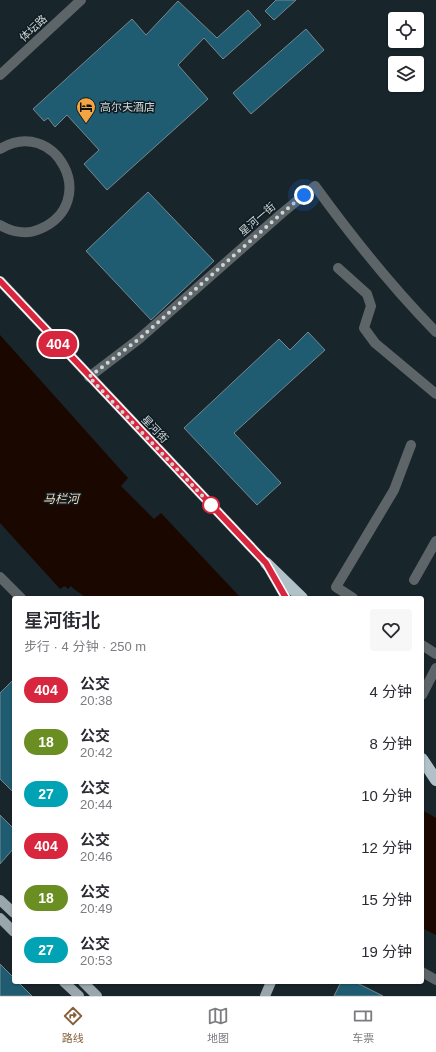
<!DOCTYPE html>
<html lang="zh">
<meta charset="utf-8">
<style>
:root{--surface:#fff;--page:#f7f7f7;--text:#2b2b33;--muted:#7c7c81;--line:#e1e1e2;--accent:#85613a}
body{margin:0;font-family:Arial,"Noto Sans SC",sans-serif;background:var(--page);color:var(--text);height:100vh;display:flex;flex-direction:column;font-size:15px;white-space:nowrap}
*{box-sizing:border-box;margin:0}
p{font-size:13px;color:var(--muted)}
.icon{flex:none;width:22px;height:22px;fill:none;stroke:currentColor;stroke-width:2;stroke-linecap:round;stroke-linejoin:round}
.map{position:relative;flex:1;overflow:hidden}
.sheet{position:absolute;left:12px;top:596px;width:412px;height:388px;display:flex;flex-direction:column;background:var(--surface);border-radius:4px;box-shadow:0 1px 3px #0004}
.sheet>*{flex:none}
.badge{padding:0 8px;border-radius:13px;font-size:14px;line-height:26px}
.tools{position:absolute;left:388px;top:12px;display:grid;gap:8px}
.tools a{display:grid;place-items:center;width:36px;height:36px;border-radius:4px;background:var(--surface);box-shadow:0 1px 3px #0004;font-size:20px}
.you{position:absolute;width:20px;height:20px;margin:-10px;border:3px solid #fff;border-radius:50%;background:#1a73e8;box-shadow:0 0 0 6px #1a73e833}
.map>.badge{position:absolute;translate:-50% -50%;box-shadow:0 0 0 2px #fff}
.round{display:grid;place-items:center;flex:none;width:42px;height:42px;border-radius:4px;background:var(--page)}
.summary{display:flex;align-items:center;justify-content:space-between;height:68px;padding:0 12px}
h1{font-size:19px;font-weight:600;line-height:30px}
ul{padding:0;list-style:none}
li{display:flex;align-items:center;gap:12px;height:52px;padding:0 12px}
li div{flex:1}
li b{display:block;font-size:15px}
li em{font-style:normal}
li .badge{min-width:44px;font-weight:700;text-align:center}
.tabs{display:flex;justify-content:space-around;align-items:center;height:56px;border-top:1px solid var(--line);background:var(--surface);font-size:11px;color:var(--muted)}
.tabs a{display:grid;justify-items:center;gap:2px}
.tabs .active{color:var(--accent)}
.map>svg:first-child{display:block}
.water{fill:#1a0800}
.building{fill:#1f5c72;stroke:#77878e}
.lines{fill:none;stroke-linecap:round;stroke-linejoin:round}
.minor{stroke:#5e6568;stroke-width:10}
.major{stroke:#99a7ad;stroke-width:10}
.highway{stroke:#b0c1c8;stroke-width:12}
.line-casing{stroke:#fff;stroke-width:9}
.line{stroke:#d7263d;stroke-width:6}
.walk{stroke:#cdd5d9;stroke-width:4;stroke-dasharray:0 7.2}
.stop-dot{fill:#fff;stroke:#d7263d;stroke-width:2}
.labels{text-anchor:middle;stroke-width:3;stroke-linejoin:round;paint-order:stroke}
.street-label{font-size:11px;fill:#cdd5d9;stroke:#0f1c21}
.poi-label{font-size:11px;fill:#cdd5d9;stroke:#0f1c21;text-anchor:start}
.water-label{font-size:12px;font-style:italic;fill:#fedcba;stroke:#0f1c21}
</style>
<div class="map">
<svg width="436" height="996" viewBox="0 0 436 996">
<rect width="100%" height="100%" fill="#18252b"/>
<g class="water">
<path d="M0 335 128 478 121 486 154 519 161 513 241 598H86C81 593 75 591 71 586L68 589 65 586 60 589 0 523Z"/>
<path d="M422 810 436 818V935L422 928Z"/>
</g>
<g class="building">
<path d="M276 0H296L274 20 265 11Z"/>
<path d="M178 1 217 38 248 10 261 25 223 59 204 38 178 65 208 99 107 190 84 164 99 150 67 115 55 127 48 118 44 121 33 109 132 19 146 35Z"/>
<path d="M306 29 324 50 251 114 233 93Z"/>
<path d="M148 192 214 261 151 320 86 251Z"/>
<path d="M308 332 325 350 234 433 281 483 257 505 184 428 279 339 290 350Z"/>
<path d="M14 679V793L0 779V693Z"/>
<path d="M0 815 14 829V848L0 864Z"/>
<path d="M0 964 14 978V982H18L32 996H0Z"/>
<path d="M341 982H355L383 996H334Z"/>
</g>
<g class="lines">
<g class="minor">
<path d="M0 75 81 0"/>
<path d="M0 149C55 115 102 202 40 229 27 235 12 232 0 225"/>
<path d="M338 268 367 294 371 306 364 328 375 343 436 394"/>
<path d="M89 377 139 339 281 214 315 186C352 237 392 287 436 332"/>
<path d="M0 577 21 598"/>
<path d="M414 580 436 541"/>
<path d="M353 598 336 587 394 490 411 445"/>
<path d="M422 645 436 654"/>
<path d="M422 695 436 668"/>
<path d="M422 972 436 980"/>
</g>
<g class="major">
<path d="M0 281 266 563 286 598"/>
<path d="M0 900 14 913"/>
<path d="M0 918 14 932"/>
<path d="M64 982 79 996"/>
<path d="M83 982 97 996"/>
<path d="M265 996 271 982"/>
</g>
<g class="highway">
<path d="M266 563 302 598"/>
<path d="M422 759 436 780"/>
</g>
</g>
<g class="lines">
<defs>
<path id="line" d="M0 281 266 563 286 598"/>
</defs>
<use href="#line" class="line-casing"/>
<use href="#line" class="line"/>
<path class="walk" d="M211 505 214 508 89 377 139 339 281 214 304 195"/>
</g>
<defs>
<symbol id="hotel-pin" viewBox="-11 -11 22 30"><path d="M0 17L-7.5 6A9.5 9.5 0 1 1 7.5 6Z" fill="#f3a443" stroke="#0f1c21"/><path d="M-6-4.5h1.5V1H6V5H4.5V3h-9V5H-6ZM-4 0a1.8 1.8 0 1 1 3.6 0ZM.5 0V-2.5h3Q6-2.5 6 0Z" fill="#111"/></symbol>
</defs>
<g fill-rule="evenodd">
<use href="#hotel-pin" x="75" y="96" width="22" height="30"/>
</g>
<circle class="stop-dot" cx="211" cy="505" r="8"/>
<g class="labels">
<g class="street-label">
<text transform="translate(33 28) rotate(-43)" y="4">体坛路</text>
<text transform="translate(257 219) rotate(-41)" y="4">星河一街</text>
<text transform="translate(155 429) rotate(46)" y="4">星河街</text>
</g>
<g class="poi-label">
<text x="100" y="111">高尔夫酒店</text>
</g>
<g class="water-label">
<text x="61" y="503">马栏河</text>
</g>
</g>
</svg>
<div class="tools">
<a><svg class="icon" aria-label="locate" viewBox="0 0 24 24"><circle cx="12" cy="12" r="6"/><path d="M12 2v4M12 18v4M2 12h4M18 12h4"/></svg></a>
<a><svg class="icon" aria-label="layers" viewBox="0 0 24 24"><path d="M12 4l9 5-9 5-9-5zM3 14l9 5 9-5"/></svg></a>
</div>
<div class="you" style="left:304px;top:195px"></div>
<b class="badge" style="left:58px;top:344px;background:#d7263d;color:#fff">404</b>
<section class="sheet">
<div class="summary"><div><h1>星河街北</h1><p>步行 · 4 分钟 · 250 m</p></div><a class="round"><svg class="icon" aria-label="heart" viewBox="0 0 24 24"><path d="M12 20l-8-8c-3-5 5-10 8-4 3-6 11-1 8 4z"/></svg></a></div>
<ul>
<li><span class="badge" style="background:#d7263d;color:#fff">404</span><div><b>公交</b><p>20:38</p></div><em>4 分钟</em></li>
<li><span class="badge" style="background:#6b8e23;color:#fff">18</span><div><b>公交</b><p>20:42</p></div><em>8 分钟</em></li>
<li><span class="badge" style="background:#00a3b4;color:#fff">27</span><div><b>公交</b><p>20:44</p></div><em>10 分钟</em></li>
<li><span class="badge" style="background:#d7263d;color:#fff">404</span><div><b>公交</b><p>20:46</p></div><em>12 分钟</em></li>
<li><span class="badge" style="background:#6b8e23;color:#fff">18</span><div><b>公交</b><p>20:49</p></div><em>15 分钟</em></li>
<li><span class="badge" style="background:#00a3b4;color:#fff">27</span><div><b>公交</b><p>20:53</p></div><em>19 分钟</em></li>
</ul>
</section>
</div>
<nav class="tabs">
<a class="active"><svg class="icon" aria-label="directions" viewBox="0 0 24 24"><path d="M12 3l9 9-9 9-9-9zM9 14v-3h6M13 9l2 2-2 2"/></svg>路线</a>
<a><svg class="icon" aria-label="map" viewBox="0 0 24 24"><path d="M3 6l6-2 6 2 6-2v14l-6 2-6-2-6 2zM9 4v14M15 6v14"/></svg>地图</a>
<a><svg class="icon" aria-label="tickets" viewBox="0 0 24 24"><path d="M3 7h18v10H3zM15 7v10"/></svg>车票</a>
</nav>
